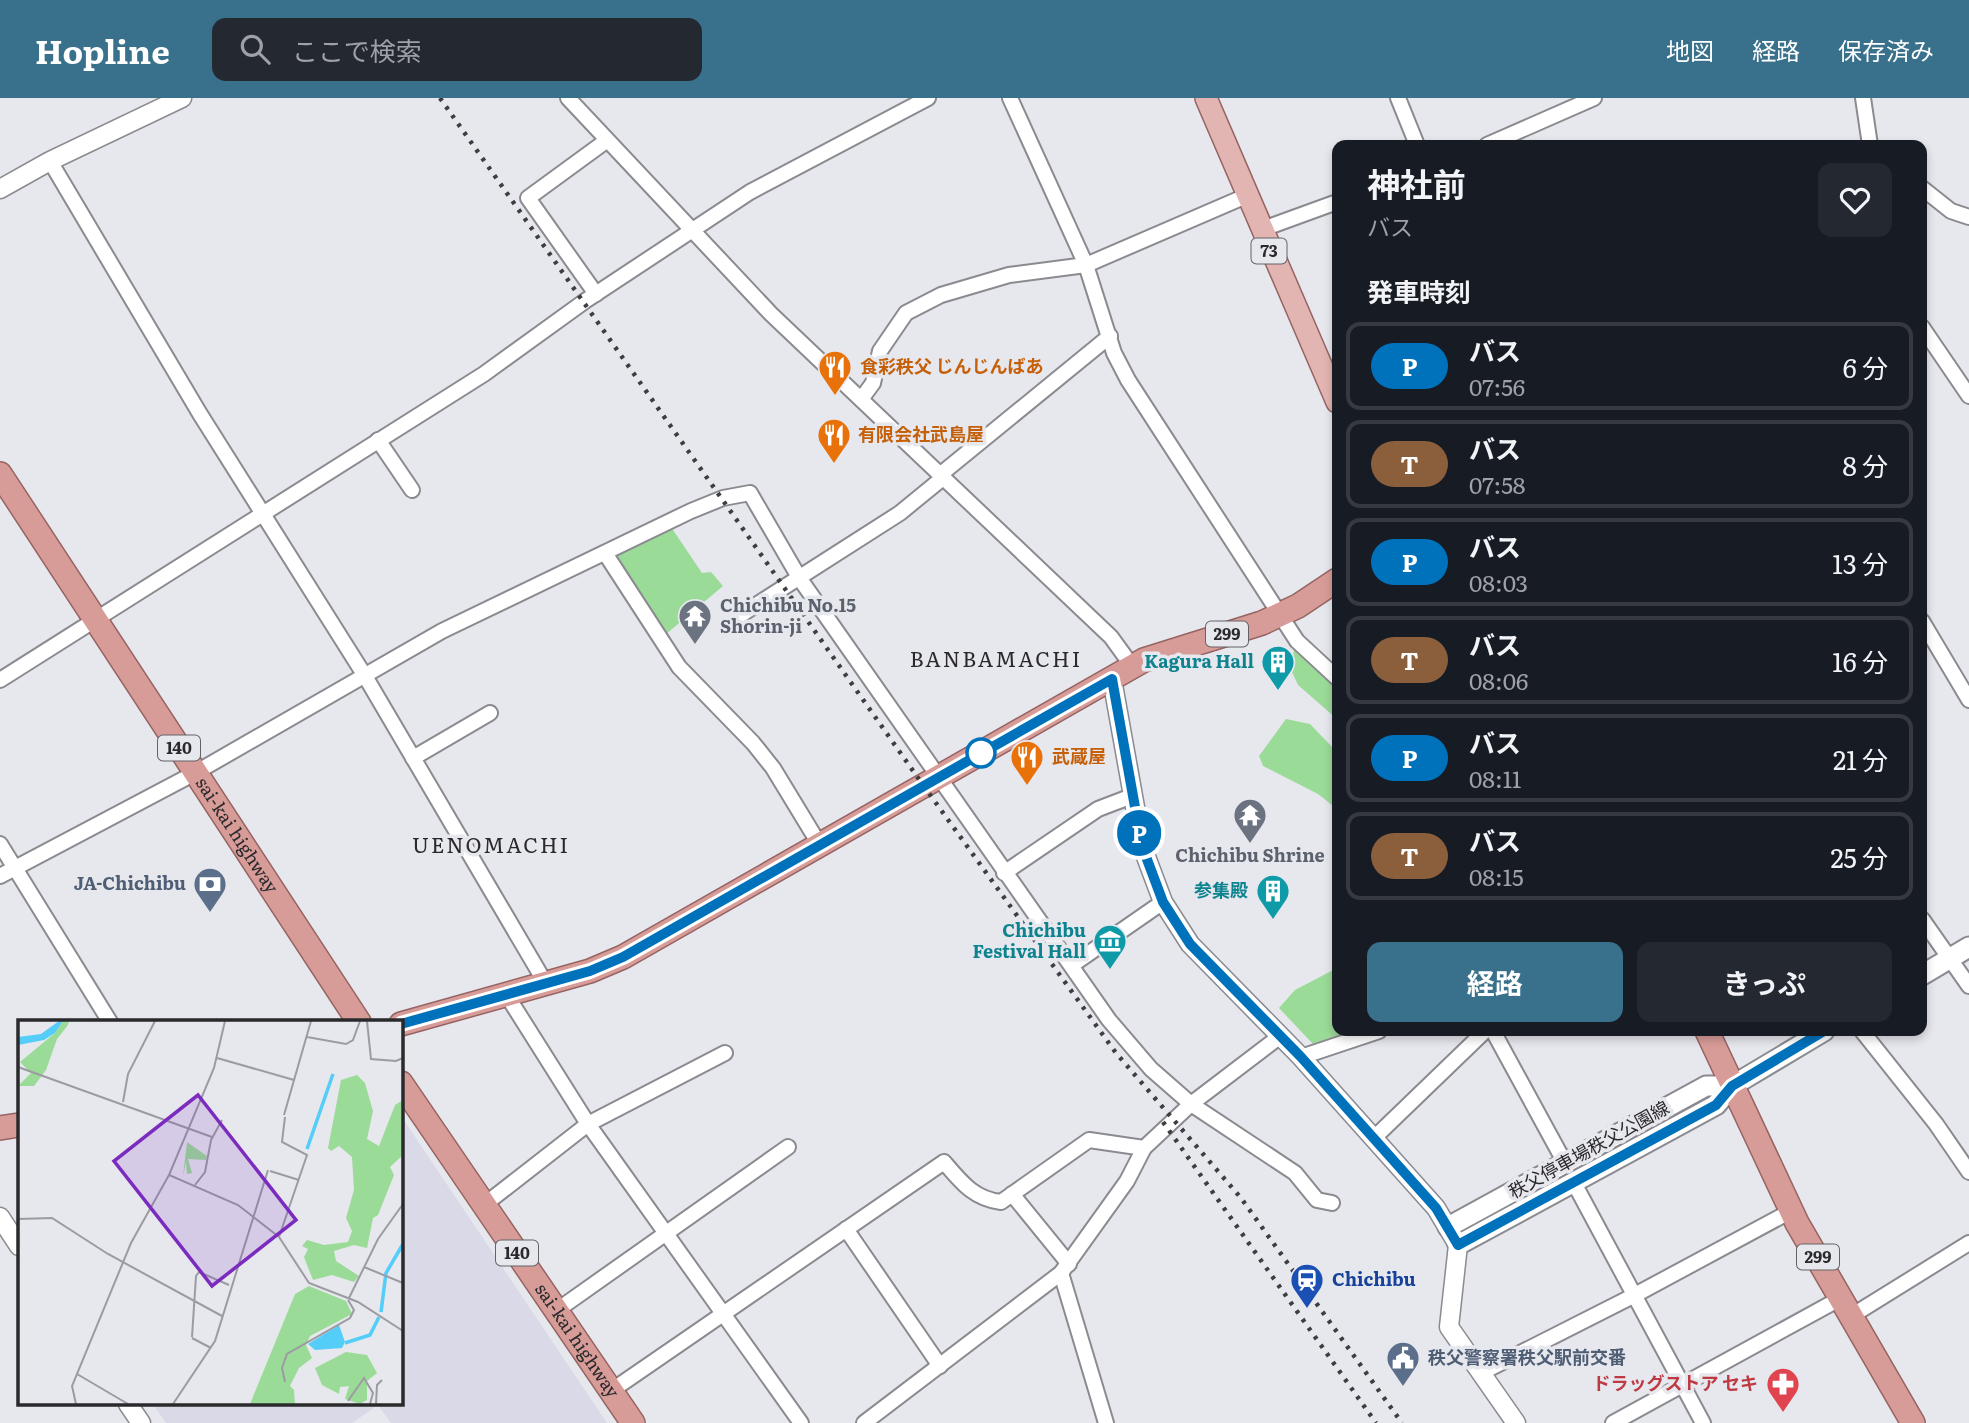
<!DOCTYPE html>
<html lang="ja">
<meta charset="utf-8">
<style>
:root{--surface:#171b24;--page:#242831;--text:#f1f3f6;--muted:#9ea1a6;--line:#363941;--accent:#39708b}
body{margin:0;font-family:Literata,"Noto Sans JP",serif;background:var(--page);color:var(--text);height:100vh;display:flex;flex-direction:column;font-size:26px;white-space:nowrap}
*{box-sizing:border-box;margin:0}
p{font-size:23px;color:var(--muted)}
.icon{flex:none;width:38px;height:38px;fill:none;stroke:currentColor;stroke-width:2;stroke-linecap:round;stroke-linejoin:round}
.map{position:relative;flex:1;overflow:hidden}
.details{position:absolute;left:1332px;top:42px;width:595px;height:896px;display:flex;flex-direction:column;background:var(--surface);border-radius:14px;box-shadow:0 4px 10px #0003}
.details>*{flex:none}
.badge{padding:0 14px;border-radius:23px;font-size:24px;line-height:46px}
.map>.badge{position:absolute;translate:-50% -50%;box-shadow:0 0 0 4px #fff}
h2{padding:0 35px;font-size:26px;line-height:63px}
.round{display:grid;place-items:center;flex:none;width:74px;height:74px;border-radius:14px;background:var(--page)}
.overview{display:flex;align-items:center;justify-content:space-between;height:119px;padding:0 35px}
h1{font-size:33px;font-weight:700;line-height:52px}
.action{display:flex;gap:14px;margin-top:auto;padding:14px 35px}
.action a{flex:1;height:80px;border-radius:14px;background:var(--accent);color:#fff;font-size:28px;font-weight:700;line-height:80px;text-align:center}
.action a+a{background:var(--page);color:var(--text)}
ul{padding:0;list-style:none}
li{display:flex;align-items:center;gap:21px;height:88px;margin:0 14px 10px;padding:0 21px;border:4px solid var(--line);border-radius:14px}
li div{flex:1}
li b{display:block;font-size:26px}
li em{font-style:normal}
li .badge{min-width:77px;font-weight:700;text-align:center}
header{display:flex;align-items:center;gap:42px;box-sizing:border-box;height:98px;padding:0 35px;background:var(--accent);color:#fff}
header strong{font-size:33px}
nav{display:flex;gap:38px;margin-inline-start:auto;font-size:24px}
.search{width:490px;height:63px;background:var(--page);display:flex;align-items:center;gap:18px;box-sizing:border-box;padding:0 24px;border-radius:14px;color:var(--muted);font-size:26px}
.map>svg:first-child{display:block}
.built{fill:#d9d9e7}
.green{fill:#9bdb98}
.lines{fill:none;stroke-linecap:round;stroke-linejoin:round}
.minor-casing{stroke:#8a8a90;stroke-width:18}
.tertiary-casing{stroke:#8a8a90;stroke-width:21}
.secondary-casing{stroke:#8a8a90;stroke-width:23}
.primary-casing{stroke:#956462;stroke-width:24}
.trunk-casing{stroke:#956462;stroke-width:26}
.minor{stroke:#fff;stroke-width:14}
.tertiary{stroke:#fff;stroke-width:18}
.secondary{stroke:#fff;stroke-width:19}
.primary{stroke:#e2b5b2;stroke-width:21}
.trunk{stroke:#d89c98;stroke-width:23}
.rail{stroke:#3e3e41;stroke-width:4.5;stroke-dasharray:3.5 7;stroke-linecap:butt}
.line-casing{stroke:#fff;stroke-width:16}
.line{stroke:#0072bc;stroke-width:10}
.stop-dot{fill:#fff;stroke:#0072bc;stroke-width:3.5}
.labels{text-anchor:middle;stroke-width:7;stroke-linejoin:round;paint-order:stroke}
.shield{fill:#e7e7ee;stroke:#636367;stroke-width:2}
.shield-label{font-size:16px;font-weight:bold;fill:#2a2a2d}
.food-label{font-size:18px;font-weight:bold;fill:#c56008;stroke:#e7e7ee;text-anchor:start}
.worship-label{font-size:18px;font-weight:bold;fill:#5b616d;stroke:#e7e7ee;text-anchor:start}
.culture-label{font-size:18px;font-weight:bold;fill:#0d838f;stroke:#e7e7ee;text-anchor:end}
.street-label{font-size:18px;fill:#2a2a2d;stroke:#e7e7ee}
.service-label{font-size:18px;font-weight:bold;fill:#4e5e75;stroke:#e7e7ee;text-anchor:end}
.transit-label{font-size:18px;font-weight:bold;fill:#164399;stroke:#e7e7ee;text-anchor:start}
.health-label{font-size:18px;font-weight:bold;fill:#be3a42;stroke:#e7e7ee;text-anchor:end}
.quarter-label{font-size:21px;letter-spacing:2px;fill:#2a2a2d;stroke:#e7e7ee}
.inset-river{fill:none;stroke:#54cdf8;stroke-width:3.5}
.inset-road{fill:none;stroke:#9b9ba1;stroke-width:2}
.view{fill:#7b2cbf;fill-opacity:0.15;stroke:#7b2cbf;stroke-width:3.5}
.inset-edge{fill:none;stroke:#2a2a2d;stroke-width:3.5}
</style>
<header>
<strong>Hopline</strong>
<div class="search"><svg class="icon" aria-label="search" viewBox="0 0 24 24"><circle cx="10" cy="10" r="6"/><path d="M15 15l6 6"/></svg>ここで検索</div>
<nav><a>地図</a><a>経路</a><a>保存済み</a></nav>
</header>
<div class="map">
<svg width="1969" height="1325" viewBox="0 0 1969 1325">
<rect width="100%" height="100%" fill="#e7e7ee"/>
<path class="built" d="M401 1018 607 1325H391L378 1307 352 1325H166L153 1306H401Z"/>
<g class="green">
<path d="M671 429 702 475 711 474 723 488 665 537 614 458Z"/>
<path d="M1294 551 1337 588V621L1298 587 1287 563 1293 558Z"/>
<path d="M1286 621 1310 626 1337 654V711L1318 696 1263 668 1259 658Z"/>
<path d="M1337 870V933H1358L1313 946 1279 910 1295 892Z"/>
</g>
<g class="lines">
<defs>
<g id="minor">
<path d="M568 0 771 216 1111 539 1132 568"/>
<path d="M1010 0 1086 167 1114 255 1128 282 1297 543 1337 580"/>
<path d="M1398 0 1417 47"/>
<path d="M1863 0 1870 47"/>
<path d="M1487 47 1594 0"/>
<path d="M50 63 200 316 365 578 546 886"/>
<path d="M1922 90 1951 113 1969 119"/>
<path d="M1260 132 1337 104"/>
<path d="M596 196 528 100 606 43"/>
<path d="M1922 229 1969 298"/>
<path d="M862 300 873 285 880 253 906 215 941 197 1009 177 1086 167 1246 98"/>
<path d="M378 342 412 392"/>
<path d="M941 376 1110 238"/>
<path d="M605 455 679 569 753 645 773 670 821 749"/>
<path d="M739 518 900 415 944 379"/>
<path d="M1922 523 1969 602"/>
<path d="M0 582 484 276 585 203 750 94 928 0"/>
<path d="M413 660 490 615"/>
<path d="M0 746 110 924"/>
<path d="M1004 775 1098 711 1132 698"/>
<path d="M0 778 195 675 442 533 691 413 723 400 750 395 800 481 1109 922 1151 971 1191 1006 1295 1075 1317 1102 1332 1105"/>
<path d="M1922 821 1969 888"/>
<path d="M1072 867 1163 804"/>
<path d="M506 896 588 1026 801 1325"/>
<path d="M1493 933 1565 1065"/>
<path d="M1862 933 1936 1026 1969 1074"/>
<path d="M1301 959 1379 933"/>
<path d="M1374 1040 1485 933"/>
<path d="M1574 1085 1703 1325"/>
<path d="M1012 1096 1069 1166"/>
<path d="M484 1107 588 1026 725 955"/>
<path d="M846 1131 940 1268"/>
<path d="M1061 1175 1106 1325"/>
<path d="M556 1213 788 1049"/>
<path d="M1853 1217 1969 1145"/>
<path d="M1481 1275 1633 1198 1791 1113"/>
<path d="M611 1293 944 1064C961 1084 974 1101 1001 1104L1089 1042 1144 1050"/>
<path d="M864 1325 1061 1175 1127 1083 1144 1050 1191 1006 1279 939"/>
<path d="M1613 1325 1843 1199"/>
</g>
<g id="tertiary">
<path d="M0 91 50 63 182 0"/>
<path d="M1112 581 1142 748 1163 804 1190 846 1301 959 1436 1110 1458 1147 1449 1229 1516 1325"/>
<path d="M0 1119 19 1148"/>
<path d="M128 1306 141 1325"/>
</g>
<g id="secondary">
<path d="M1922 877 1969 849"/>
<path d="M1448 1129 1706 988H1732"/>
<path d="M1458 1147 1716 1007 1732 988 1824 933"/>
</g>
<path id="primary" d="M1206 0 1337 304"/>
<g id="trunk">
<path id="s1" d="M0 376 359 924"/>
<path d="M401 926 590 873 623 859 1144 562 1262 525 1298 508 1337 482"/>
<path d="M1707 933 1797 1125 1913 1325"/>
<path id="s2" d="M401 985 633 1325"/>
<path d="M0 1030 19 1027"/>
</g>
</defs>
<use href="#minor" class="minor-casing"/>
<use href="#tertiary" class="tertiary-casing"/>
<use href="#secondary" class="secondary-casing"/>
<use href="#primary" class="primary-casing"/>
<use href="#trunk" class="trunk-casing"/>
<use href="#minor" class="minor"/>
<use href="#tertiary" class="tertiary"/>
<use href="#secondary" class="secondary"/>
<use href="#primary" class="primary"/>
<use href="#trunk" class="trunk"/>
<g class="rail">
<path d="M440 0 923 687 1116 955 1241 1100 1402 1325"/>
<path d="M1163 1024 1376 1325"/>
</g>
</g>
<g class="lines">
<defs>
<path id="line" d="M401 926 590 873 623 859 1112 581 1142 748 1163 804 1190 846 1301 959 1436 1110 1458 1147 1716 1007 1732 988 1824 933"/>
</defs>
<use href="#line" class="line-casing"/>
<use href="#line" class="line"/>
</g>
<defs>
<symbol id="restaurant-pin" viewBox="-11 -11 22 30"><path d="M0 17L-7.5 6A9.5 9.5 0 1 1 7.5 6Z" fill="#e8710a" stroke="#e7e7ee"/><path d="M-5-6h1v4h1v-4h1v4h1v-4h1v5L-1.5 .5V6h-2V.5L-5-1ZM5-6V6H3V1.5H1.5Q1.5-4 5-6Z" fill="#fff"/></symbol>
<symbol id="temple-pin" viewBox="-11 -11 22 30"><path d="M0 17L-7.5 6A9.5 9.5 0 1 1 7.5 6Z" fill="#6b7280" stroke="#e7e7ee"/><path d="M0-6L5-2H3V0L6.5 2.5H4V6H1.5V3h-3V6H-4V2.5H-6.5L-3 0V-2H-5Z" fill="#fff"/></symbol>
<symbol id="building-pin" viewBox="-11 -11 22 30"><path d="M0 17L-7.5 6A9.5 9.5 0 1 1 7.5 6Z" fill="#0f9aa8" stroke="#e7e7ee"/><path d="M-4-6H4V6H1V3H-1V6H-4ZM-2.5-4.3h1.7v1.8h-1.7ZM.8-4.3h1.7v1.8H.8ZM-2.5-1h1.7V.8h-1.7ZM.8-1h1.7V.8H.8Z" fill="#fff"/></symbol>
<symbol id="bank-pin" viewBox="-11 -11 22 30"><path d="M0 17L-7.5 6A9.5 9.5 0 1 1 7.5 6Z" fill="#5c6f8a" stroke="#e7e7ee"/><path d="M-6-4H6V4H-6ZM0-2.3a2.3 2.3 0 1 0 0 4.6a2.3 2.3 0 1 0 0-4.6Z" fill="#fff"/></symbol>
<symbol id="museum-pin" viewBox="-11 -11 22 30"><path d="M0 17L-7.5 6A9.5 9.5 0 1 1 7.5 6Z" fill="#0f9aa8" stroke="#e7e7ee"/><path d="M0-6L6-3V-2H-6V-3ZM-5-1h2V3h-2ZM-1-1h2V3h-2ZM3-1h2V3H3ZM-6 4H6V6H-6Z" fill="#fff"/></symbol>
<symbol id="station-pin" viewBox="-11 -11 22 30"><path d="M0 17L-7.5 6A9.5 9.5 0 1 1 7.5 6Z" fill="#1a4fb4" stroke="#e7e7ee"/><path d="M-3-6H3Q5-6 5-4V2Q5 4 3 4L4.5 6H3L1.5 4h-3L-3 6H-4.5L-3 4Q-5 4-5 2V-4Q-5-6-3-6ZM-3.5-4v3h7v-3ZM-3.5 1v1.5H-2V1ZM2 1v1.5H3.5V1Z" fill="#fff"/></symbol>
<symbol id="civic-pin" viewBox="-11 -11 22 30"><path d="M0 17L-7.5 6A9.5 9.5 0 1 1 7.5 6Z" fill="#5c6f8a" stroke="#e7e7ee"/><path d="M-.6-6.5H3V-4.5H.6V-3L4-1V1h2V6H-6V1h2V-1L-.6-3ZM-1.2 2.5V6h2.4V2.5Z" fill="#fff"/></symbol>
<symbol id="pharmacy-pin" viewBox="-11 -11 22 30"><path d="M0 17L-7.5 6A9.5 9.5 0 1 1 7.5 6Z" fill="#e0444e" stroke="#e7e7ee"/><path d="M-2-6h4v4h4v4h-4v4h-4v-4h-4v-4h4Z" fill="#fff"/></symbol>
</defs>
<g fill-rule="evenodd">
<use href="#restaurant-pin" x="816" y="250" width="38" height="52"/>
<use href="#restaurant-pin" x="815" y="318" width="38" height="52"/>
<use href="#temple-pin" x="676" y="499" width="38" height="52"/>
<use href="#building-pin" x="1259" y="545" width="38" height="52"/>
<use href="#restaurant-pin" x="1008" y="640" width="38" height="52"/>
<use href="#temple-pin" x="1231" y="698" width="38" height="52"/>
<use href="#bank-pin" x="191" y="767" width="38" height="52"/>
<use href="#building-pin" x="1254" y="774" width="38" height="52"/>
<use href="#museum-pin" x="1091" y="824" width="38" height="52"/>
<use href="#station-pin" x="1288" y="1163" width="38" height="52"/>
<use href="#civic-pin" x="1384" y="1241" width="38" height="52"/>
<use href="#pharmacy-pin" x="1764" y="1267" width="38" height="52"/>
</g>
<circle class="stop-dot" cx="981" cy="655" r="14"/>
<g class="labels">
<g class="shield">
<rect x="1251.5" y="140.5" width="35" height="25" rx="5"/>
<rect x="1206" y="523.5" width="42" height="25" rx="5"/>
<rect x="158" y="637.5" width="42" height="25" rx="5"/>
<rect x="496" y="1142.5" width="42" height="25" rx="5"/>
<rect x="1797" y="1146.5" width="42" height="25" rx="5"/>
</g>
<g class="shield-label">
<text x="1269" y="159">73</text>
<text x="1227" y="542">299</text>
<text x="179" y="656">140</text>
<text x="517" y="1161">140</text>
<text x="1818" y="1165">299</text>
</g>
<g class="food-label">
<text x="860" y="275">食彩秩父 じんじんばあ</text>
<text x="858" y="343">有限会社武島屋</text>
<text x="1052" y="665">武蔵屋</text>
</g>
<g class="worship-label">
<text x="720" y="514">Chichibu No.15<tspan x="720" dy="21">Shorin-ji</tspan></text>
<text x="1250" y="764" text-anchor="middle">Chichibu Shrine</text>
</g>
<g class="culture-label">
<text x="1254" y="570">Kagura Hall</text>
<text x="1248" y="799">参集殿</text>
<text x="1086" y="839">Chichibu<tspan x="1086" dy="21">Festival Hall</tspan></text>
</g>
<g class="street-label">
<text dy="6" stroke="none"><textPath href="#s1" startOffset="432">sai-kai highway</textPath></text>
<text transform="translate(1589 1052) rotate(-29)" y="6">秩父停車場秩父公園線</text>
<text dy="6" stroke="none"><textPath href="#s2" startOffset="312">sai-kai highway</textPath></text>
</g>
<g class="service-label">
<text x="186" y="792">JA-Chichibu</text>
<text x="1428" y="1266" text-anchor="start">秩父警察署秩父駅前交番</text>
</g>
<g class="transit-label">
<text x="1332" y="1188">Chichibu</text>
</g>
<g class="health-label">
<text x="1758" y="1292">ドラッグストア セキ</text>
</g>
<g class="quarter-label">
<text x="996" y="569">BANBAMACHI</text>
<text x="491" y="755">UENOMACHI</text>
</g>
</g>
<g transform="translate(18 922)">
<rect width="385" height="385" fill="#e7e7ee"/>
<path d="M45 1H51L50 5 39 19 28 50 16 66H0L13 53 2 42 37 13ZM339 55 347 63 355 91 349 119 361 126 377 85 385 80V135L372 147 376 155 360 195 355 198 349 228 336 225 316 231 318 241 341 256 336 262 314 255 295 260 286 237 290 229 284 226 289 220 306 225 330 222 334 211 328 198 336 170 334 137 321 126 313 131 310 128 323 60ZM169 122 189 136 188 140 170 139 174 153 169 154 168 142 165 156ZM291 266 328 281 334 294 292 316 288 325 294 338 281 348 272 366 276 370 277 384H232L277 274ZM328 332 349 335 359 353 349 361V380L342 384 327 379 331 366 322 367 321 374 304 365 297 348Z" fill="#9bdb98"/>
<path d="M41 1H45L37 13 26 20 0 25V17L23 14ZM321 305 327 322 324 328 297 330 290 324Z" fill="#54cdf8"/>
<path class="inset-river" d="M289 129 315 54M363 292 368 253 385 224M327 323 352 315 361 297"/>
<path class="inset-road" d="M207 1 196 48 151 155 220 185 261 217 291 263 340 282 385 311M349 1 353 39 378 41 385 38M289 17 328 24 335 20 342 1M199 38 276 60M0 47 194 117M105 82 110 54 137 1M266 95 293 1M252 151 281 160M177 165 187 152 193 120 204 100M0 199 34 198 90 234 204 296M261 217 289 135 264 122 267 97M346 247 385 263M331 278 360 219 385 184M174 317 178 256 181 252 211 265M174 318 193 328M59 354 110 384M267 362 264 348 269 334 332 298 336 290 330 280M330 381 346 358 355 373 352 384M58 384 54 366 113 223 151 155M155 384 197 321 250 150M358 384 359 365 364 360"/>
<path class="view" d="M180 75 278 200 194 266 96 141Z"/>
<rect width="385" height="385" class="inset-edge"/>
</g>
</svg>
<b class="badge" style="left:1139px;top:735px;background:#0072bc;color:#fff">P</b>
<section class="details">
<div class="overview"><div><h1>神社前</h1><p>バス</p></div><a class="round"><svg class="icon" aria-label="heart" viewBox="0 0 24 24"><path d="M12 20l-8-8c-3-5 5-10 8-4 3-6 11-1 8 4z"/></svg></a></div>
<h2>発車時刻</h2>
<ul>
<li><span class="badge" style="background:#0072bc;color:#fff">P</span><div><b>バス</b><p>07:56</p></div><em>6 分</em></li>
<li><span class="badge" style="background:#8b5e3c;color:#fff">T</span><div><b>バス</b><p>07:58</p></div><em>8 分</em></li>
<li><span class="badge" style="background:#0072bc;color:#fff">P</span><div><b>バス</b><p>08:03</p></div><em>13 分</em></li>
<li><span class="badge" style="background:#8b5e3c;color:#fff">T</span><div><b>バス</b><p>08:06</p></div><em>16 分</em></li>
<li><span class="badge" style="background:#0072bc;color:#fff">P</span><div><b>バス</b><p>08:11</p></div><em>21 分</em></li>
<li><span class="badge" style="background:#8b5e3c;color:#fff">T</span><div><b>バス</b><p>08:15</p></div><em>25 分</em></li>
</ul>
<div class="action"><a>経路</a><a>きっぷ</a></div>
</section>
</div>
